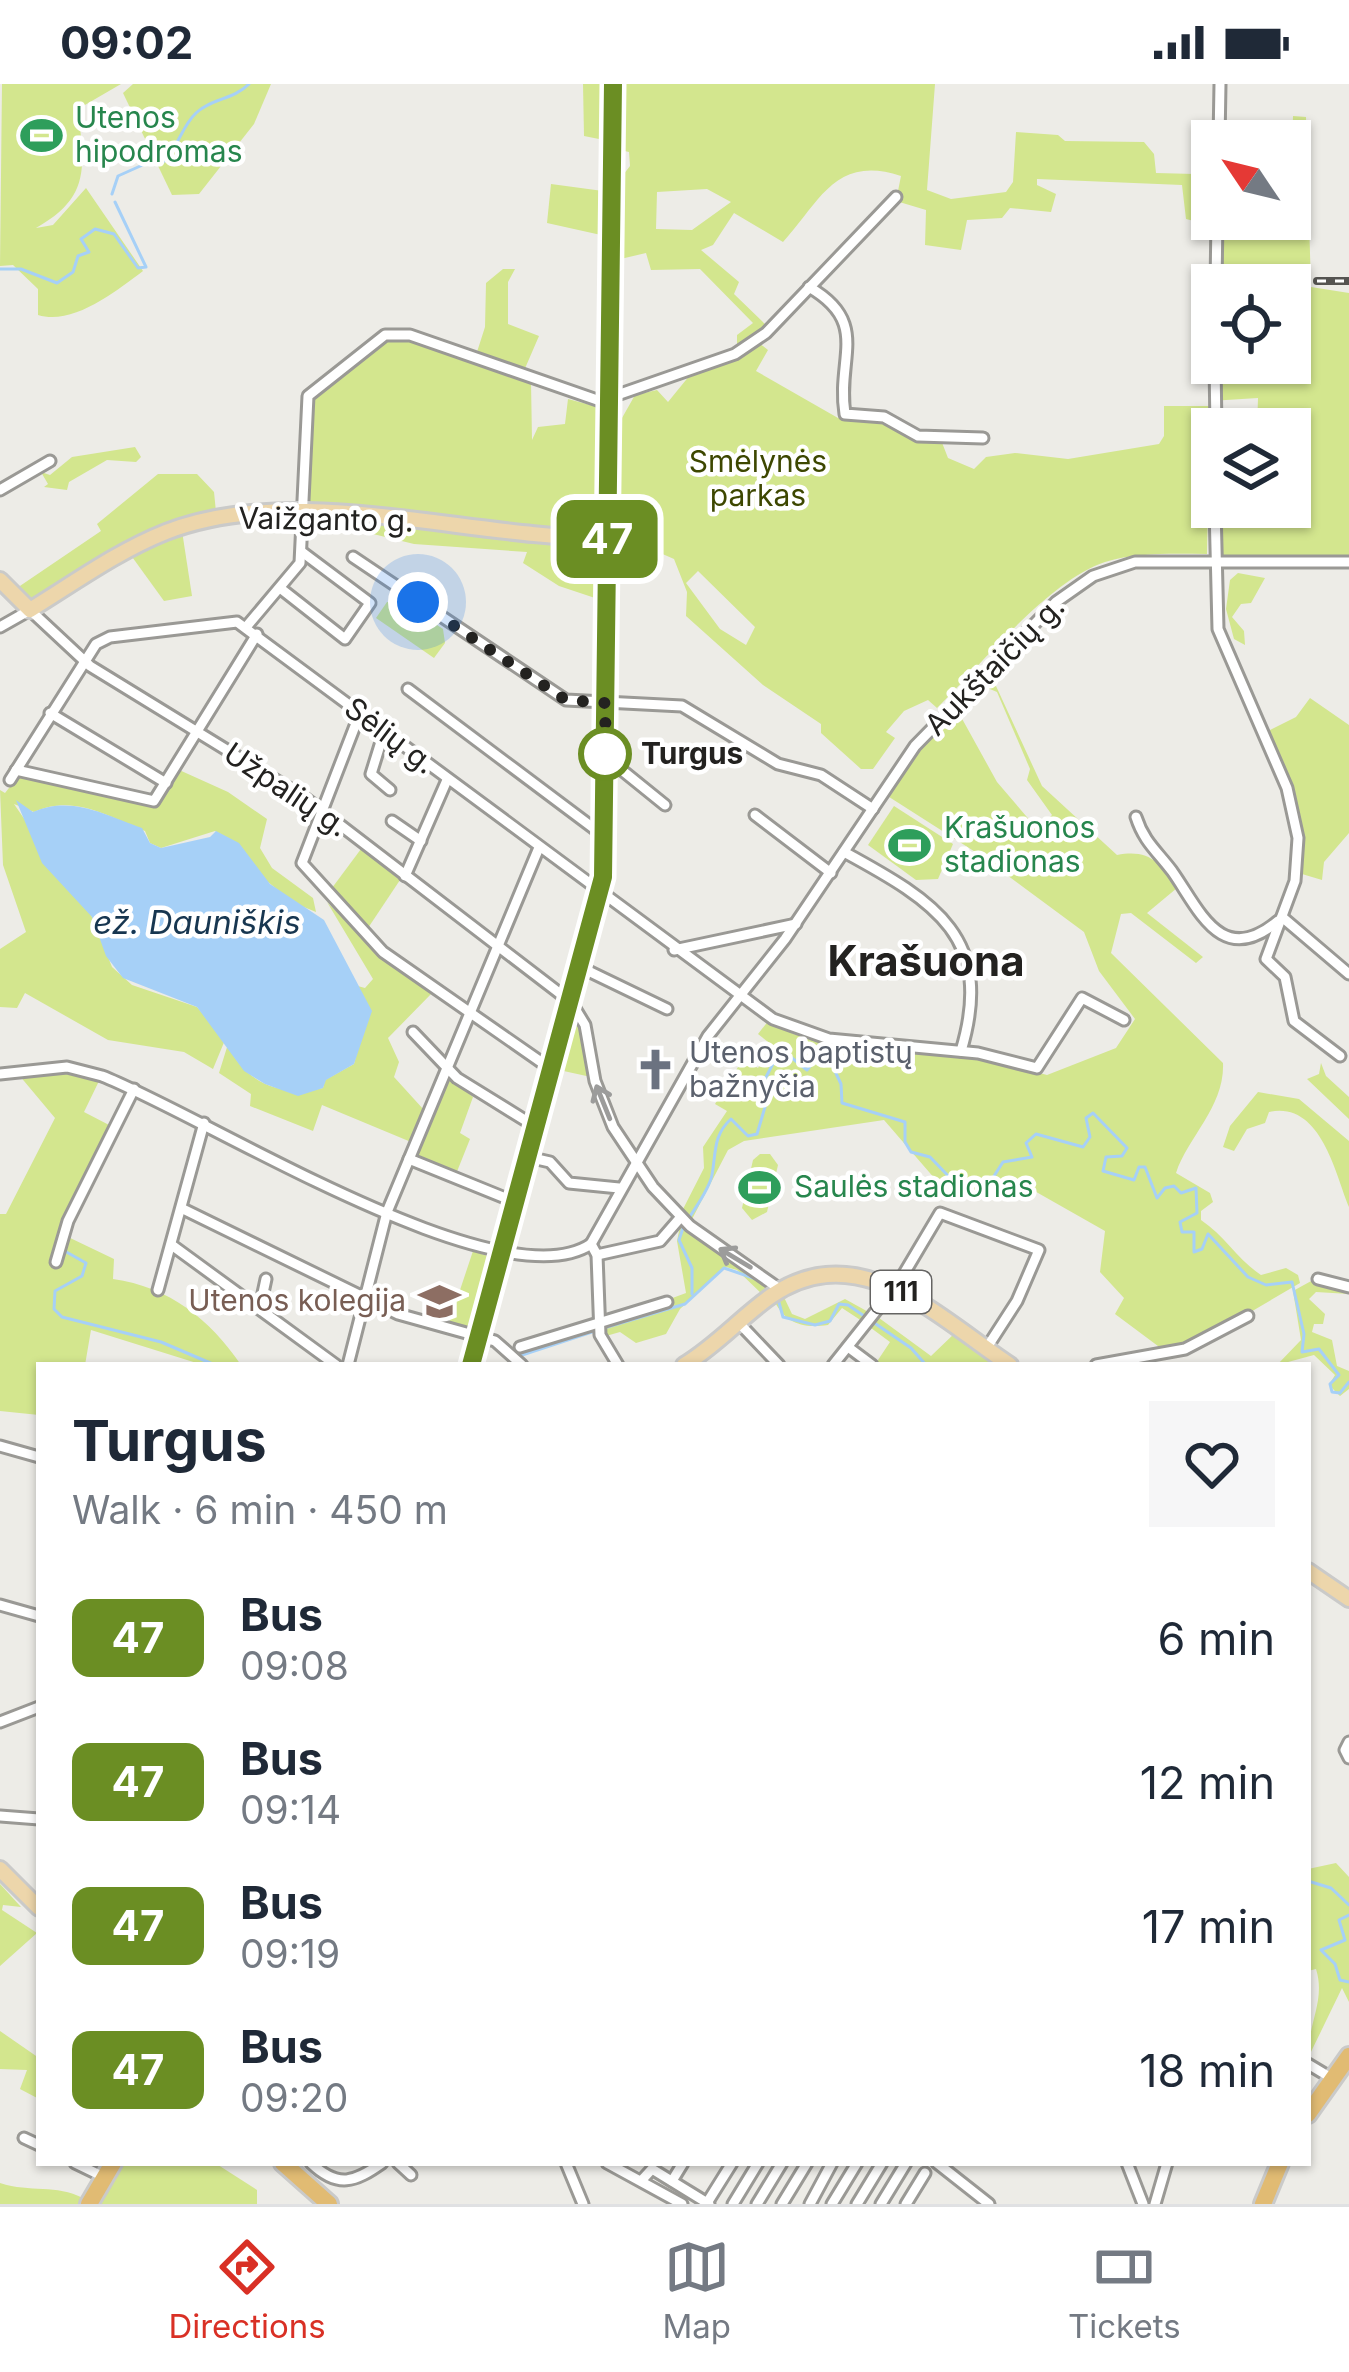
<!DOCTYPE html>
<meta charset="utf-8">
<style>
:root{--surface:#fff;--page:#f6f6f7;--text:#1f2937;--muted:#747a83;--line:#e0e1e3;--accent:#d93025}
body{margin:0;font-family:Inter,sans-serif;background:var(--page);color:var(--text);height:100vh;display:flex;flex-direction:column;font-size:45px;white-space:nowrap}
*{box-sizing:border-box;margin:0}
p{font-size:39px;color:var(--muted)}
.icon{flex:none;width:66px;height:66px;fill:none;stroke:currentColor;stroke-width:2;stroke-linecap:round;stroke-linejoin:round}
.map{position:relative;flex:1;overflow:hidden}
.panel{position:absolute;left:36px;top:1278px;width:1275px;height:804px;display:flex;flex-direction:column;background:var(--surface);border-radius:0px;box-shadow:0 3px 9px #0004}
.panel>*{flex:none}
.badge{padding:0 24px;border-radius:18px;font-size:42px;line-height:78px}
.needle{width:78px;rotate:305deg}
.tools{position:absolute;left:1191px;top:36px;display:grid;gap:24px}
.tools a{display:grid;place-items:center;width:120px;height:120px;border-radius:0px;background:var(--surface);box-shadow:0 3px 9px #0004;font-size:60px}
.you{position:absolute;width:60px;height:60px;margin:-30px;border:9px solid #fff;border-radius:50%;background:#1a73e8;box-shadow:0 0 0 18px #1a73e833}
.map>.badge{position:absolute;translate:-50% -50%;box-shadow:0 0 0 6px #fff}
.round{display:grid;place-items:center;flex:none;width:126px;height:126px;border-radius:0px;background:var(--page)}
.head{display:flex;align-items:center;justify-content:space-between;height:204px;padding:0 36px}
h1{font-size:57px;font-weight:700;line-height:90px}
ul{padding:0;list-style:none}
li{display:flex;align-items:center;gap:36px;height:144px;padding:0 36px}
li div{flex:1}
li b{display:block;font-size:45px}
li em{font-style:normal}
li .badge{min-width:132px;font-weight:700;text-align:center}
.status{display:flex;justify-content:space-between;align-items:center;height:84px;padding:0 60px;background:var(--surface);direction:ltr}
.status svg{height:33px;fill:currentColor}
.tabs{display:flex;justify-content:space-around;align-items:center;height:168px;border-top:3px solid var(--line);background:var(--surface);font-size:33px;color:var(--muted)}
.tabs a{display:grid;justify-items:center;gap:6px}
.tabs .active{color:var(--accent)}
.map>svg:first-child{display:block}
.green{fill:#d3e68e;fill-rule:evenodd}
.water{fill:#a6d0f7}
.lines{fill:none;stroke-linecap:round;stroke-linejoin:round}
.stream{stroke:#a6d0f7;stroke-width:3}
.minor-casing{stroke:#9a9995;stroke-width:15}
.major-casing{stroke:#cacac9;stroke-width:20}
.highway-casing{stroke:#cacac9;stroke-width:22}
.minor{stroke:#fff;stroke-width:9}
.major{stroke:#edd6ab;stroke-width:14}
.highway{stroke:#e1bb73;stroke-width:16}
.rail-casing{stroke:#555451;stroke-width:8}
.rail{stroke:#fff;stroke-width:3;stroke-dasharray:9;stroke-linecap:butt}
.oneway{stroke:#9c9c9b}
.line-casing{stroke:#fff;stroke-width:27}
.line{stroke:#6b8e23;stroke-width:18}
.walk{stroke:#232220;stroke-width:12;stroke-dasharray:0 21.6}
.stop-dot{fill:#fff;stroke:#6b8e23;stroke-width:6}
.labels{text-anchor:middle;stroke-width:9;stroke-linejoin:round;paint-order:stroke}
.shield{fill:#fff;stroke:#656463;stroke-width:3}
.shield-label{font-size:27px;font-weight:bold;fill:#232220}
.leisure-label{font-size:30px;fill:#27864d;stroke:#fff;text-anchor:start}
.park-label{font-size:30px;fill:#3d4700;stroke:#fff}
.street-label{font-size:30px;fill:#232220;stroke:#fff}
.stop-label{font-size:30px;font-weight:bold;fill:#232220;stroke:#fff;text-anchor:start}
.worship-label{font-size:30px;fill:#5b616d;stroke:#fff;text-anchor:start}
.education-label{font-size:30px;fill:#785e54;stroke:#fff;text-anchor:end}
.water-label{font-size:33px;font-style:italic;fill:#173650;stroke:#fff}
.district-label{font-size:42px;font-weight:bold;fill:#232220;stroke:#fff}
</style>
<div class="status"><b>09:02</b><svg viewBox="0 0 49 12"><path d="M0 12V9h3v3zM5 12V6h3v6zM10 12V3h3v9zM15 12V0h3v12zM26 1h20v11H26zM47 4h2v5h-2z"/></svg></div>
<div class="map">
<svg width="1349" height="2120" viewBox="0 0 1349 2120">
<rect width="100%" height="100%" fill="#edece7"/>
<g class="green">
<path d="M2 0H121L78 25C84 81 92 113 36 144L53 141 86 104 143 187C116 207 73 242 38 231V205L13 181 0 182Z"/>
<path d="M133 0H271L254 40 199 110 172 111 123 9Z"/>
<path d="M583 0H606L604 56 584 52Z"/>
<path d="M619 0H935L927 106 951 115 1006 108 1013 98 1016 48 1058 51 1065 57 1144 58 1154 70 1156 89 1195 90 1198 138 1186 135 1182 101 1037 95V101L1056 110 1051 128 1010 124 1002 134 967 136 961 166 925 161 926 126 896 117 901 92C835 70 819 119 783 158L734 129 713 161 701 166 739 198 734 210 767 242 737 265V251L753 239 700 185 651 186 646 169 612 177 616 100 630 82 629 68 620 66ZM707 105 731 118 692 146 656 145 657 108Z"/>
<path d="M1293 32 1306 33 1311 203 1349 209V475L1226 474 1220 472 1217 423H1290V345H1257L1258 314 1210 317 1212 104V135H1290ZM1212 201H1290V279H1212Z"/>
<path d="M551 100 603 107 601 151 547 139Z"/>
<path d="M503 185H515L508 198V240L539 252 523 289 477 268 485 243 486 199Z"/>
<path d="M395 250 531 298 532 356 538 343 565 340 568 315 598 323 595 514 559 502 523 479 527 468 414 460 328 439 325 449 307 445 313 311Z"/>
<path d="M759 259 768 266 756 287 838 334 885 336 913 354 941 356 948 374 974 385 986 373 1015 369 1068 375 1159 360 1164 352V322H1210L1207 470C1173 470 1139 468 1105 478 1048 497 981 581 937 624L928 616 904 627 886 648 895 654 873 685H861L821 649V640L763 601 686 532 687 508 674 475 619 451 622 334 635 311 657 306 668 318 690 291ZM698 487 755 543 746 561 720 545 686 499Z"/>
<path d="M135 363 141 373 136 378 107 376 69 398 67 406 44 403 48 400 41 388 50 391 72 373Z"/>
<path d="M158 390H197L214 408 216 428 32 519 14 506 101 447 97 440Z"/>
<path d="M182 447 192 512 164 517 130 470Z"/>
<path d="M1238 489 1265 494 1251 519 1241 520 1232 533 1244 547 1245 561 1234 555 1226 525 1230 496Z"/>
<path d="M400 516 443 545 445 559 434 574 376 534 387 518Z"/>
<path d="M990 589 1042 702 1117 771C1149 765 1160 778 1177 804L1147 829 1203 873 1196 879 1131 829 1121 830 1111 869 1223 979C1225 1022 1188 1053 1176 1089L1210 1109 1213 1118 1201 1127V1136C1225 1152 1238 1176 1261 1191L1286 1184 1298 1191 1300 1199 1201 1257 1166 1268 1115 1230 1124 1214 1100 1188 1105 1147 1015 1096 985 1109 942 1103 884 1036 744 1057 728 1066 690 1139 680 1131 704 1084 703 1063 727 1027 715 1020 743 975 758 984 772 961 758 950 769 936 793 950 831 957V962L976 972 1047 991 1116 964 1135 935 1099 887 1084 848 980 771 886 711 955 622 997 698 1038 746 1052 731 1027 696 1030 685 997 608 978 600Z"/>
<path d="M1310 614 1349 641V749L1324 778 1322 796 1302 790C1309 736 1289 695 1268 647L1296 633Z"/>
<path d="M177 685 228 708 267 735 260 764 272 784 313 814 316 828 294 819 263 794 239 760 215 747 161 764 150 759 145 747C107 732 74 710 34 728L14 720 92 833 112 883 132 901 197 923 225 956 213 985 184 968 108 956 25 909 17 924 0 923V865L26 848 3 781 0 706 5 709 20 690 151 722Z"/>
<path d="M894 722 953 760 938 795 916 796 868 761Z"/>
<path d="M361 765 400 796 366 847 329 808Z"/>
<path d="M327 818 370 862 433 908 388 954 399 978 394 993 424 1026 411 1058 322 1021 313 1047 250 1022 251 1010 219 989 228 960C245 1001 284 1013 323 1004L325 996 354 980 369 922 354 901 365 904 373 895Z"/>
<path d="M578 936 580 938 591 993 559 986 573 937Z"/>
<path d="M1321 979 1326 992 1349 1013V1035L1307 995 1319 990Z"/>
<path d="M57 987 99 997 84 1028 111 1042 64 1134 58 1149 63 1157 66 1152 114 1175 113 1195C169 1203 210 1235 241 1281H203L91 1246 85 1281H39V1331L0 1327V1130H6L55 1034 19 991Z"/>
<path d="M448 992 473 1013 460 1049 470 1055 456 1090 414 1073Z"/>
<path d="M1258 1008 1299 1015 1349 1057V1123C1335 1089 1321 1017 1269 1028L1265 1039 1247 1045 1234 1067 1223 1063 1230 1042Z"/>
<path d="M760 1070H770L778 1081 767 1128 752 1136 742 1124 753 1076Z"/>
<path d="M681 1137 776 1205 764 1212 737 1186 726 1183 680 1225 666 1250 636 1259 620 1248 606 1252 602 1240 686 1209 677 1157Z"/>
<path d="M473 1167 493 1174 476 1238 469 1243 449 1239Z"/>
<path d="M1313 1196 1349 1204V1210L1316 1208 1309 1215 1325 1230 1323 1240H1314L1312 1248 1332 1256 1337 1282 1349 1287V1305L1340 1312 1329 1301 1335 1291 1314 1271 1277 1281 1301 1256 1293 1207Z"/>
<path d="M782 1209 792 1230 805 1235 845 1215 872 1230 865 1239 842 1224 828 1241C800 1245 785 1238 773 1215Z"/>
<path d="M875 1231 931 1272 955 1249 1002 1281H882L876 1279 890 1258 867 1241Z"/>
<path d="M1336 1779 1349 1793V1918L1342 1904 1309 1972C1307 1940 1326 1917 1316 1885L1308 1887V1785Z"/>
<path d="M0 1800 21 1823 3 1821 2 1826 37 1849 0 1882Z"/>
<path d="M0 1947 39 1974V2015L20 2005 27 1986 0 1985Z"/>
<path d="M117 2079H215L257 2106V2120H92Z"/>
<path d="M0 2099C31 2109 56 2100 83 2114L80 2120H0Z"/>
</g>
<path class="water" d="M16 716 33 728C72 711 105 731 142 744L150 759 161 764 210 753 216 747 239 759 270 800 324 836 372 927 354 980 326 996 323 1004 298 1012 265 1000 244 987 197 923 123 894 106 872 92 833 42 779Z"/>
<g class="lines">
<g class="stream">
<path d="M112 110 118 92 147 79H162C178 65 181 43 196 29 212 14 233 16 249 0"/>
<path d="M0 185H21L57 199 73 188 78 172 89 168 81 155 95 145 114 150 138 184 146 183 115 118"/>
<path d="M688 1136C696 1122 709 1106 712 1091 716 1069 713 1051 731 1035L748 1052 757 1050 765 1023 764 997 778 970H787L807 986 824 964 841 1000 842 1019 905 1038V1058L911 1068 930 1073 956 1100 970 1097 987 1103 1003 1078 1032 1073 1026 1059 1036 1050 1083 1063 1090 1053 1086 1034 1093 1029 1127 1064 1122 1072 1106 1073 1103 1087 1134 1096 1139 1083H1145L1157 1114 1165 1104 1174 1102 1181 1109 1196 1104 1197 1129 1180 1138 1182 1148H1194V1168L1202 1165 1208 1150 1248 1193 1266 1201 1292 1198 1304 1250 1302 1268 1319 1265 1339 1291 1330 1300 1332 1308 1340 1309 1349 1298"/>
<path d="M683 1144 679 1156 692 1184V1210"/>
<path d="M61 1165 86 1179 82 1192 55 1207 54 1225 62 1233 161 1258 215 1281"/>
<path d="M778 1215 783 1233 815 1241 830 1237 839 1220 848 1221 911 1264 926 1281"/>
<path d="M604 1244 685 1220 724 1184 759 1196"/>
<path d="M519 1272 595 1247"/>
<path d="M1308 1797 1331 1804 1349 1821"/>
<path d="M1349 1831 1339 1836 1345 1856 1321 1866 1335 1880 1340 1896 1349 1898"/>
</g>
<defs>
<g id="minor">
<path d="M1219 57 1220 0"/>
<path d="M1216 201 1217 135"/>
<path d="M809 203C871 239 836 274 845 330L884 333 918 352 983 354"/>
<path d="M1215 279 1216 345"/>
<path d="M0 406 50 377"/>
<path d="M1215 423 1218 545 1287 704 1298 754 1295 797 1266 875 1285 893 1294 937 1340 972"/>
<path d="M353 473 566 616 682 622 778 680 821 691 873 725"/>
<path d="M280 504 345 555 370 519 302 468"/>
<path d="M247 542 300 479 308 312 385 251H410L600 317 735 270 766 249 896 113"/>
<path d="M0 543 30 526 90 582 305 714 571 918 585 941 595 997 613 1043 653 1103 690 1142 781 1206"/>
<path d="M408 605 604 752"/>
<path d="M50 629 166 699"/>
<path d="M360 629 302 779 383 868 551 985"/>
<path d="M384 648 371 690 390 706"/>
<path d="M604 681 618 683 665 721"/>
<path d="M16 686 154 717 257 550"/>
<path d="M10 696 96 560 110 553 237 538 773 935 829 955 978 969 1037 984 1082 914 1124 936"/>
<path d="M755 731 831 789"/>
<path d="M1136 733C1144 758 1157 767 1172 787 1199 825 1221 885 1278 837"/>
<path d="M392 737 421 757"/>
<path d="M844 768C936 818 995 854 961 967"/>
<path d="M405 792 447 696"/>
<path d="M1282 833 1349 890"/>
<path d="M674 866 796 840"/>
<path d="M580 883 667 925"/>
<path d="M413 948 457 994 536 1043"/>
<path d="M0 990 67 983 102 992C201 1030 500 1221 591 1160"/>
<path d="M528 1073 550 1078 569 1099 619 1104"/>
<path d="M409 1075 515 1118"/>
<path d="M183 1125 398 1230 495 1257 522 1281"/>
<path d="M591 1160 708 952 785 855 915 662 1056 518 1093 492 1135 478H1349"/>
<path d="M591 1160 597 1171 600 1251 618 1281"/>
<path d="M173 1162 336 1281"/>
<path d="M597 1171 660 1157 680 1134"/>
<path d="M56 1178 68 1137 134 1005"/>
<path d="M1318 1195 1349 1203"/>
<path d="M158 1206 204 1039"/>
<path d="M260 1223 266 1195"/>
<path d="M739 1239 779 1281"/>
<path d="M520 1263 667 1218"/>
<path d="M848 1263 872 1281"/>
<path d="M348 1281 387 1128 538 766"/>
<path d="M833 1281 899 1198 940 1129 1039 1166 1017 1217 986 1265"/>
<path d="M1096 1281 1185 1265 1248 1232"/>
<path d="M0 1362 39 1373"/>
<path d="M0 1521 39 1532"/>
<path d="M0 1638 39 1623"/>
<path d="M1349 1658 1345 1666 1349 1674"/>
<path d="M0 1732 39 1735"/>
<path d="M1308 1980 1333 1995"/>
<path d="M24 2054 39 2061"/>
<path d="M75 2079 104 2093"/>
<path d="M311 2079C338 2105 355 2098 382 2079"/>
<path d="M398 2079 411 2091"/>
<path d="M566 2079 583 2120"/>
<path d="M607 2079 682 2120"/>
<path d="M937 2079 989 2120"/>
<path d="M1127 2079 1143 2120"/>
<path d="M641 2097 652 2085 709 2120"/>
<path d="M672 2097 683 2079"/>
<path d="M707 2119 732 2079"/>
<path d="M733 2120 758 2079"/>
<path d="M757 2120 782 2079"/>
<path d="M782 2120 807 2079"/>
<path d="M810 2120 832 2079"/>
<path d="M832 2120 857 2079"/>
<path d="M857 2120 882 2079"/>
<path d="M881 2120 906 2079"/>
<path d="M906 2120 925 2089"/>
<path d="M1155 2120 1167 2079"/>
</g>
<g id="major">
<path d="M0 496 30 526C74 499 118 467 166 448 297 397 471 455 607 454"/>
<path d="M471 1281 603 793 613 0"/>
<path d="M684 1281C716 1262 741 1233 771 1212 859 1151 939 1234 1010 1281"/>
<path d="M1308 1487 1349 1515"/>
<path d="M0 1785 39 1824"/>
</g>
<g id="highway">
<path d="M1308 2030 1349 1972"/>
<path d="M283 2079 329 2120"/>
<path d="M89 2120 113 2079"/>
<path d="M1263 2120 1280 2079"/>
</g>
</defs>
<use href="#minor" class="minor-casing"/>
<use href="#major" class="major-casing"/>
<use href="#highway" class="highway-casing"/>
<use href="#minor" class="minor"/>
<use href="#major" class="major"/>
<use href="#highway" class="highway"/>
<defs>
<path id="rail" d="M1317 197H1349"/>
</defs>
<use href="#rail" class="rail-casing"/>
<use href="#rail" class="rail"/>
</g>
<defs><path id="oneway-shaft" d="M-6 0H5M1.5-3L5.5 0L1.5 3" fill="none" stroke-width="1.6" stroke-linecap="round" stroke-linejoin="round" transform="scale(3)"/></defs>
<g class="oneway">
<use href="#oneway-shaft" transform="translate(603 1018) rotate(-112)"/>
<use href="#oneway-shaft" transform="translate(735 1174) rotate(-149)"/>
</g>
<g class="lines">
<defs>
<path id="line" d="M471 1281 603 793 613 0"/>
</defs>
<use href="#line" class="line-casing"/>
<use href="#line" class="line"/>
<path class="walk" d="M418 518 566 616 606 619 604 681 605 670"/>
</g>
<defs>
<symbol id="stadium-bare" viewBox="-9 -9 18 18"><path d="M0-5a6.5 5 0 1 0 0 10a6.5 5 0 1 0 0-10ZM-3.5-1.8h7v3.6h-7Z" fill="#2e9e5b" stroke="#fff" stroke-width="2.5" paint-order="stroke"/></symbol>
<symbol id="church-bare" viewBox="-9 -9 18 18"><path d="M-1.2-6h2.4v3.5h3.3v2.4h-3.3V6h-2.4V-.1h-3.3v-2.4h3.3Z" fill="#6b7280" stroke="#fff" stroke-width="2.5" paint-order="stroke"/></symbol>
<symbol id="university-bare" viewBox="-9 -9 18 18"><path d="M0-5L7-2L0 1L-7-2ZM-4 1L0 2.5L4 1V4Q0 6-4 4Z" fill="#8d6e63" stroke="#fff" stroke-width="2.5" paint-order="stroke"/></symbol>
</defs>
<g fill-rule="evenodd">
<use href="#stadium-bare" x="12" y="22" width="59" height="59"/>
<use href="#stadium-bare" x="880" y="732" width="59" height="59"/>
<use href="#church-bare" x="626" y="956" width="59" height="59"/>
<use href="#stadium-bare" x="730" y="1074" width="59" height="59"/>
<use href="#university-bare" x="410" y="1188" width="59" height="59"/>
</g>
<circle class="stop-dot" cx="605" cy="670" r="24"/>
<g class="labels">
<rect class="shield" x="871" y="1187" width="60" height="42" rx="9"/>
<g class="shield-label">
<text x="901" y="1217">111</text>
</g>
<g class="leisure-label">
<text x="75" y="44">Utenos<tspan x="75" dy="34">hipodromas</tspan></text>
<text x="944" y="754">Krašuonos<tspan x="944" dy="34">stadionas</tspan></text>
<text x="794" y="1113">Saulės stadionas</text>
</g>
<g class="park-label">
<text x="758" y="388">Smėlynės<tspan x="758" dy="34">parkas</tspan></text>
</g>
<g class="street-label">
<text transform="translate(326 436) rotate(1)" y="10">Vaižganto g.</text>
<text transform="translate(995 582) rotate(-45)" y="10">Aukštaičių g.</text>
<text transform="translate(390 652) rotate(37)" y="10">Sėlių g.</text>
<text transform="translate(286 706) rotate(34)" y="10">Užpalių g.</text>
</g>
<g class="stop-label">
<text x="641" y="680">Turgus</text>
</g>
<g class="worship-label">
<text x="689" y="979">Utenos baptistų<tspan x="689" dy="34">bažnyčia</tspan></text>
</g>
<g class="education-label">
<text x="406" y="1227">Utenos kolegija</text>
</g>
<g class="water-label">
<text x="197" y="850">ež. Dauniškis</text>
</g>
<g class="district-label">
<text x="926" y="892">Krašuona</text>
</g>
</g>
</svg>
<div class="tools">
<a><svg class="needle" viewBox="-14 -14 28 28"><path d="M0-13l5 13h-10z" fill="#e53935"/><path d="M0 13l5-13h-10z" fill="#747a83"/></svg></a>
<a><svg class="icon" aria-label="locate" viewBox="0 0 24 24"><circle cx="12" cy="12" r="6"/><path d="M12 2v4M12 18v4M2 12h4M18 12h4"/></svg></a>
<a><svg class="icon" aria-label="layers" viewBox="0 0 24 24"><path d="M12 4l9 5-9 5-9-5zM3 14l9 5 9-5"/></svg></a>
</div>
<div class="you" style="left:418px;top:518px"></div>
<b class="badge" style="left:607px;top:455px;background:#6b8e23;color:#fff">47</b>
<section class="panel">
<div class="head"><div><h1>Turgus</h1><p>Walk · 6 min · 450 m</p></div><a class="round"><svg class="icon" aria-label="heart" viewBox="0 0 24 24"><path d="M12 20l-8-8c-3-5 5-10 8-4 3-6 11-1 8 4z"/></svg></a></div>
<ul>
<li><span class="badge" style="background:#6b8e23;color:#fff">47</span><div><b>Bus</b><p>09:08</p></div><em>6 min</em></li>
<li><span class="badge" style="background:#6b8e23;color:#fff">47</span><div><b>Bus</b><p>09:14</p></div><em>12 min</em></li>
<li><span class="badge" style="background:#6b8e23;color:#fff">47</span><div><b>Bus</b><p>09:19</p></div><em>17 min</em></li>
<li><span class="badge" style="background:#6b8e23;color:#fff">47</span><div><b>Bus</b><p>09:20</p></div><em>18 min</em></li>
</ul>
</section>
</div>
<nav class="tabs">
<a class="active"><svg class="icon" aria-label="directions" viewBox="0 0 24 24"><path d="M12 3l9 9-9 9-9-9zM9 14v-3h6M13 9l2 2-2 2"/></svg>Directions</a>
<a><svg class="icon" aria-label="map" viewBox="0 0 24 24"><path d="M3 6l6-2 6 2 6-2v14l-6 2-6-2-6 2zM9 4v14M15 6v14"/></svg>Map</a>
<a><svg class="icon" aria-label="tickets" viewBox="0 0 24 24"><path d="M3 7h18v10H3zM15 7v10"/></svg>Tickets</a>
</nav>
